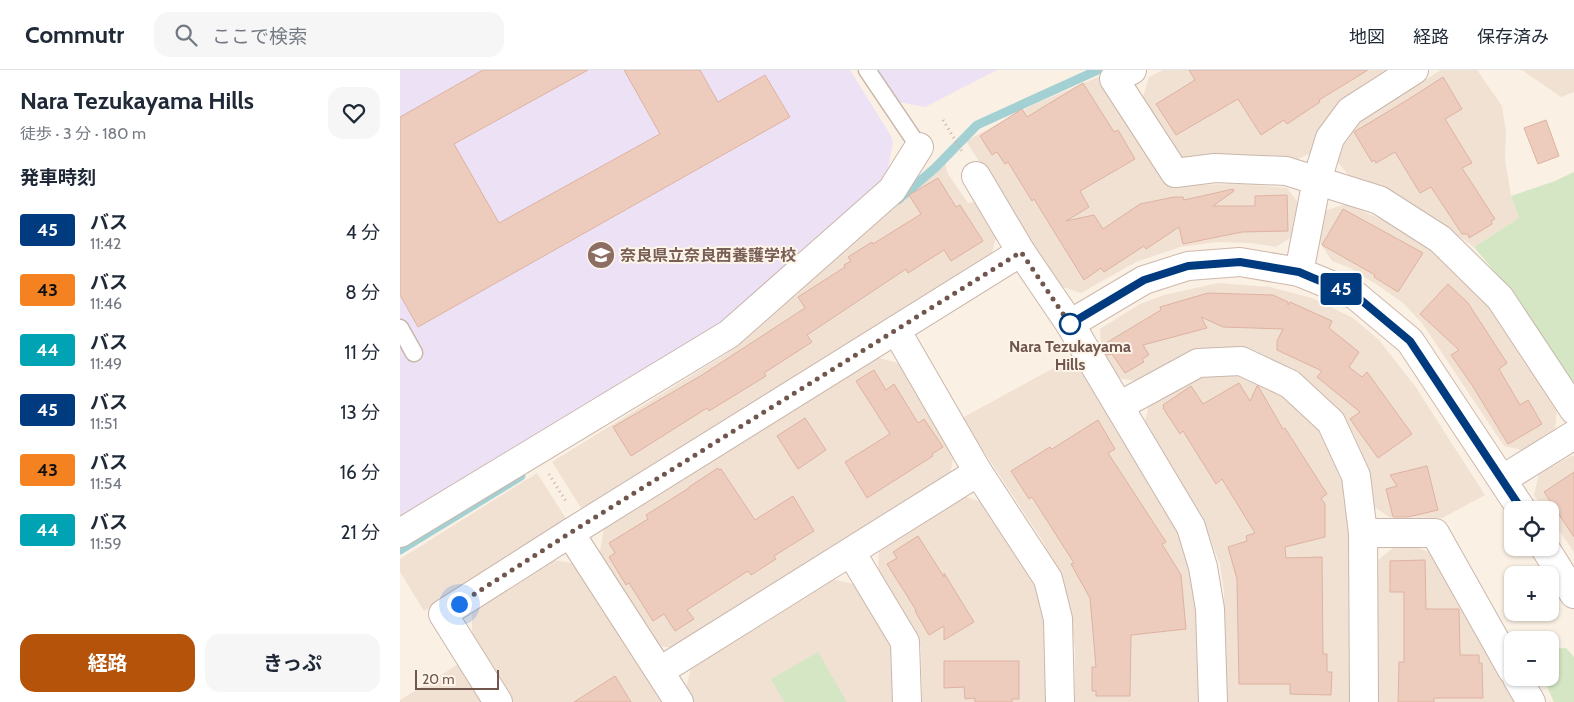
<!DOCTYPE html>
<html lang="ja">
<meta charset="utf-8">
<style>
:root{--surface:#fff;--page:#f6f6f7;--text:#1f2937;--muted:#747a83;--line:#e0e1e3;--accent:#b45309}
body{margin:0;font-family:Cabin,"Noto Sans JP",sans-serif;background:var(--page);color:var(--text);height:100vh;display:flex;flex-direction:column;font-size:19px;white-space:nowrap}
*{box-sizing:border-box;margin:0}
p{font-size:16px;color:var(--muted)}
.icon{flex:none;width:28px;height:28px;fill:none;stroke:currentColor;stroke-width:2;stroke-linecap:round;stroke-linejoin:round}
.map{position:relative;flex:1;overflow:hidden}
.sheet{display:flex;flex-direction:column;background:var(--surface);width:400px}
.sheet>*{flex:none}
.badge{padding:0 10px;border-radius:4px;font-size:18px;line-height:32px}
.buttons{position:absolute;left:1104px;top:431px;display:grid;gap:10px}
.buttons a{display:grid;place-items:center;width:55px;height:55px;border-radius:10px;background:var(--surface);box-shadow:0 1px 4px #0004;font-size:25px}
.scale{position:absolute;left:15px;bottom:12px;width:84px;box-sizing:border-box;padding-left:5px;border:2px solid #70564c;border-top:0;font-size:14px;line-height:18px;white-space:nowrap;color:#70564c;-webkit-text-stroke:4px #fdf4ea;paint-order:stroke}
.you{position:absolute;width:25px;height:25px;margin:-12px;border:4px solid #fff;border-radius:50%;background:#1a73e8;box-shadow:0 0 0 8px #1a73e833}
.map>.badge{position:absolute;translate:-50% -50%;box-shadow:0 0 0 2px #fff}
h2{padding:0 20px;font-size:19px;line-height:45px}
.round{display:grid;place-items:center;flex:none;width:52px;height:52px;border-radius:15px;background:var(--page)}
.head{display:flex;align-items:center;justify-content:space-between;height:85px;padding:0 20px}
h1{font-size:24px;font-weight:700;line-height:38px}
.cta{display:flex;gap:10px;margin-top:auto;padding:10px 20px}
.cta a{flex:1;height:58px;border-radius:15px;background:var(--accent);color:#fff;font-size:20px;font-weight:700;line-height:58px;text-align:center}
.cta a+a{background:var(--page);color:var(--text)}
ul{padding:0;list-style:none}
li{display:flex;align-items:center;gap:15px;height:60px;padding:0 20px}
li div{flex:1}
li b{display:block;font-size:19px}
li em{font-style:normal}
li .badge{min-width:55px;font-weight:700;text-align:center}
header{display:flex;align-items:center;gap:30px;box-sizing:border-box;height:70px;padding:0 25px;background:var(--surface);border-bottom:1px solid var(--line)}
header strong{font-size:24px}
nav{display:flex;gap:28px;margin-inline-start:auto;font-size:18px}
.search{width:350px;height:45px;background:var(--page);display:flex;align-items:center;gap:12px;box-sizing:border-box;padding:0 18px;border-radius:15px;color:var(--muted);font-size:19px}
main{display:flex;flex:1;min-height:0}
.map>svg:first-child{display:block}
.residential{fill:#f1e1d3}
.education{fill:#ede1f6}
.green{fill:#d5e6c4}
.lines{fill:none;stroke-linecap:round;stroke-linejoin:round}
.stream{stroke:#a2d0d3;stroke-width:9}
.building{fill:#edccbe;stroke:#deb2a0}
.lane-casing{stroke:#cab7ac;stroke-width:19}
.street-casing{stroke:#cab7ac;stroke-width:30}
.secondary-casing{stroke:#cfb8ac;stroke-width:30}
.path{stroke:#d2b0a2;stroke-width:3;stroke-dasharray:1 4;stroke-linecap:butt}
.lane{stroke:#fff;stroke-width:16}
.street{stroke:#fff;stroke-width:28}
.secondary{stroke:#fff;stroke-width:28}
.line-casing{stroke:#fff;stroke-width:11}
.line{stroke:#003b80;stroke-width:8}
.walk{stroke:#70564c;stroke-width:5;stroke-dasharray:0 9}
.stop-dot{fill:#fff;stroke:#003b80;stroke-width:2.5}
.labels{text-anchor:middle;stroke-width:4;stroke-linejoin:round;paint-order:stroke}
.education-label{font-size:16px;font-weight:bold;fill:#785e54;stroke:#fdf4ea;text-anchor:start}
.stop-label{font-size:16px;font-weight:bold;fill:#70564c;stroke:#fdf4ea}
</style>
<header>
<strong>Commutr</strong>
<div class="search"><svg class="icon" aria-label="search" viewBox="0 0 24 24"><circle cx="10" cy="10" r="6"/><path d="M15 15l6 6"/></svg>ここで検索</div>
<nav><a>地図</a><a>経路</a><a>保存済み</a></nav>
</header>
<main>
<section class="sheet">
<div class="head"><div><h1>Nara Tezukayama Hills</h1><p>徒歩 · 3 分 · 180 m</p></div><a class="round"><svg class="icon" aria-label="heart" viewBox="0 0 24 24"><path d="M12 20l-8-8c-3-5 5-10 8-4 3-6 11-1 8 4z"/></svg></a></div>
<h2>発車時刻</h2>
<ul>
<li><span class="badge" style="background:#003b80;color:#fff">45</span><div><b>バス</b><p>11:42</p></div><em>4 分</em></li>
<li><span class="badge" style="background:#f58220;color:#111">43</span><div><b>バス</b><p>11:46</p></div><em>8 分</em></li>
<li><span class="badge" style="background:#00a3b4;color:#fff">44</span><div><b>バス</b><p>11:49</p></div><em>11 分</em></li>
<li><span class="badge" style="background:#003b80;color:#fff">45</span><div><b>バス</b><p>11:51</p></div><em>13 分</em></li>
<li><span class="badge" style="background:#f58220;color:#111">43</span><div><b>バス</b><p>11:54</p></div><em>16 分</em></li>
<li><span class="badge" style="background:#00a3b4;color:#fff">44</span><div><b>バス</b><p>11:59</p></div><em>21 分</em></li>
</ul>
<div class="cta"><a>経路</a><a>きっぷ</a></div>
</section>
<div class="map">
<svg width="1174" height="632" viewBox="0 0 1174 632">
<rect width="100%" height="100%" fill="#faf0e4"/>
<g class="residential">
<path d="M763 0H995L913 82 894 91 778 90 742 30 749 7Z"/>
<path d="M1041 0H1077L1102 36 1106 62 1105 89 1111 126 1119 148 1074 177 1028 144 988 124 950 107 937 91 939 82 963 49Z"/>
<path d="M1122 0H1174V22L1161 27Z"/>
<path d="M700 6 770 118 789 115 841 114 887 118 900 135 893 166 876 177 851 173 818 172 780 177 736 192 681 223 660 216 566 71 633 35Z"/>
<path d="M545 94 548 104 568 133 575 132 597 164 591 187 183 441 152 392 326 284Z"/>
<path d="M946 134 983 150 1019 171 1060 203 1089 233 1157 337 1155 363 1127 381 1104 376 1022 253 1003 233 979 216 950 198 932 191 919 171 924 141Z"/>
<path d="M818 213 870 217 912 228 953 248 979 270 1015 316 1085 425 1042 448 989 447 973 436 969 410 962 384 952 361 936 337 895 302 866 287 843 278H817L785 284 737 311 718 308 701 276 700 259 738 235 764 225Z"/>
<path d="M475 287 498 293 554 383 550 405 275 578 255 576 199 486 204 458Z"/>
<path d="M674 287 786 474 796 530 801 632H675V578L669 535 661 508 642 470 562 348Z"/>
<path d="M837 302 865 316 901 338 918 360 933 388 947 422 954 632H827L824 522 820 494 807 462 744 357 749 333 800 307 816 303Z"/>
<path d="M1171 386H1174V482L1150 447V440H1145L1134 425 1139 404Z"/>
<path d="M137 403 167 450 24 541 0 502V489Z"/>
<path d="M564 426 584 433 636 518 645 542 649 632H522L521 577 500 535 478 502 479 478Z"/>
<path d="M1013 475 1035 485 1117 632H977V491L993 478Z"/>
<path d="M153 490 177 494 263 632H114L72 563V539Z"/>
<path d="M432 509 458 515 495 582V632H291L285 622 292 594Z"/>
<path d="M59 594 83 632H0V630Z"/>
</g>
<g class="education">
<path d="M0 0H450L491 66 493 73 485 111 319 258 0 452Z"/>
<path d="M478 0H597L525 37 499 32Z"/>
</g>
<g class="green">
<path d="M1174 102V318L1114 225 1074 177 1119 148 1111 126 1155 111Z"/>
<path d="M1166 578 1174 587V632H1154L1143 608H1150V579Z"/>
<path d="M418 582 447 632H384L371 609Z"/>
</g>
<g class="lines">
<g class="stream">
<path d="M498 130 535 98 577 55 698 0"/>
<path d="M0 480 121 406"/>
</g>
</g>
<g class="building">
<path d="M83 0H188L54 74 99 153 260 64 224 0H300L318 32 365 5 390 47 18 257 0 225V47Z"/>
<path d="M789 0H968L919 30 920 32 887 54 884 50 861 65 838 29 776 65 756 34 795 10Z"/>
<path d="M1043 7 1062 39 1045 49 1072 93 1062 98 1095 149 1091 151 1092 154 1069 168 1068 164H1062L1031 117 1020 123 995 82 976 93 974 90 972 92 954 62 1009 29Z"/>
<path d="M683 13 714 62 718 60 735 89 680 121 689 137 666 151 694 145 703 159 740 134 774 127H783L784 130 833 119 834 121 813 136H855V126L887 125 888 161 842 162 783 174 779 157 746 179 744 176 704 202 701 198 684 210 634 129 632 131 608 92 605 94 597 82 592 85 580 66 622 39 627 47Z"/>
<path d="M1146 50 1159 86 1138 94 1124 58Z"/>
<path d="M538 108 556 137 560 135 583 171 551 191 544 180 508 203 506 199 407 265 412 272 364 303 366 306 309 341 307 338 231 386 213 357 302 305 405 238 398 227 445 197 444 195 451 191 448 187 472 172 473 174 521 144 509 125Z"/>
<path d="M943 139 1023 183 998 222 974 207 975 205 922 175Z"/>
<path d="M1048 214 1068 233 1107 293 1099 299 1120 335 1128 330 1142 354 1108 374 1072 315 1051 285 1059 280 1020 244Z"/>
<path d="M808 223 873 225 888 232V235L890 232 932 251 929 258 959 282 949 297 962 307 967 302 1012 364 978 388 950 349 960 342 917 307 922 301 877 280V271L883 259 823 257 801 247 807 258 743 275 749 285 742 289 744 292 725 303 712 284 707 285 701 276 761 240 760 237Z"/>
<path d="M474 300 486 320 494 314 518 353 524 349 543 377 532 384 533 386 467 428 445 392 490 364 456 311Z"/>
<path d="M839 313 850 331 857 316H858L883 359 885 358 927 424 921 428 925 434V467L885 477 886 488 922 487 923 584H927V602H932L931 625 890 624V614H839L837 509 828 477 847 471 846 466 855 463 822 409 816 414 783 361 780 364 763 338 764 337 763 335 791 316 803 334Z"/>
<path d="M405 348 426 380 398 399 377 366Z"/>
<path d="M698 350 715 379 708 383 766 472 762 474 781 505 786 559 731 565 730 626H696V621H692V597H696L690 528 671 494 674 493 632 427 629 429 611 401 650 377 652 379Z"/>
<path d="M1027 396 1038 440 1008 447H993L986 419 997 416 990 405Z"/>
<path d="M318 398 319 400 321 399 355 450 393 426 414 461 374 486 376 489 351 505 348 501 287 540 294 549 275 561 264 544 253 551 229 513 226 515 209 487 215 483 209 473 248 449 246 445 289 418V417Z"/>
<path d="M1174 402V467L1144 422Z"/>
<path d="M518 466 544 507V503L574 552 544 570V556L529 565 515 541 516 540 487 494 497 488 493 482Z"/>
<path d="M1025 490 1026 539H1059L1060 585H1079V593H1082L1083 628H1034V632H998L999 592H1004V522H990V491Z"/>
<path d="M544 591H619V629H612V632H575V628L565 629 564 617 544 618Z"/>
<path d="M215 606 231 632H174Z"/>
</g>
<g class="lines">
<defs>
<g id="lane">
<path d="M467 0 519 77"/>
<path d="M0 258 14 283"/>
</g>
<g id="street">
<path d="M732 0 714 9 775 103 815 98 886 101 979 130 1040 169 1100 228 1174 340"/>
<path d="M576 106 621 182 670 254 791 457 803 497 810 539 813 632"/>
<path d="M899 202 917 110 930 68 950 41 1014 0"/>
<path d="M496 260 578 402 648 509 658 549 660 632"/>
<path d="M719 336 798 293 841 291 890 314 931 352 956 406 963 463 964 632"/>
<path d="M1103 409 1174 365"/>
<path d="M0 463 329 264 492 120 519 77"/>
<path d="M170 463 279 632"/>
<path d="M963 463H1035L1112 600"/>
<path d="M451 482 505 572 507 632"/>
<path d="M260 601 578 402"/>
<path d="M1117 608 1131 632"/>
<path d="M98 632 43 544 170 463 621 182"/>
</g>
<g id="secondary">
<path d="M670 254 744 210 788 196 840 192 899 202 955 225 1010 271 1122 440"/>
<path d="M1145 478 1174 524"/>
</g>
</defs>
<use href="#lane" class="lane-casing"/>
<use href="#street" class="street-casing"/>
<use href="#secondary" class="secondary-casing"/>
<g class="path">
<path d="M543 50 563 83"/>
<path d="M149 404 167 433"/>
</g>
<use href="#lane" class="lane"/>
<use href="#street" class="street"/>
<use href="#secondary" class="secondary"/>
</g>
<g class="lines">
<defs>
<path id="line" d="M670 254 744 210 788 196 840 192 899 202 913 208 955 225 1010 271 1122 440"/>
</defs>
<use href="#line" class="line-casing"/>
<use href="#line" class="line"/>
<path class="walk" d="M59 534 170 463 621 182 670 254"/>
</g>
<defs>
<symbol id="school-disc" viewBox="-11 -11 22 22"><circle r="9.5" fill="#8d6e63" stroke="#fdf4ea"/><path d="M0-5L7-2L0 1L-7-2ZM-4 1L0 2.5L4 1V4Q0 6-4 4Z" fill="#fff"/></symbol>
</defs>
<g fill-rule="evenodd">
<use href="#school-disc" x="185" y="169" width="32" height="32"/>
</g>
<circle class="stop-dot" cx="670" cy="254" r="10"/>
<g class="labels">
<g class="education-label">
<text x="220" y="191">奈良県立奈良西養護学校</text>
</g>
<g class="stop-label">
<text x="670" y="282">Nara Tezukayama<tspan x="670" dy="18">Hills</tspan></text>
</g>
</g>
</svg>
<div class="buttons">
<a><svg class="icon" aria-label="locate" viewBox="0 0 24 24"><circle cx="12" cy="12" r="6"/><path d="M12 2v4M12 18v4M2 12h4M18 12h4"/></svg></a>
<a>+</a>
<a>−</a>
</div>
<div class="scale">20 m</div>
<div class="you" style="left:59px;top:534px"></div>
<b class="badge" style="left:941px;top:219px;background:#003b80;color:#fff">45</b>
</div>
</main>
